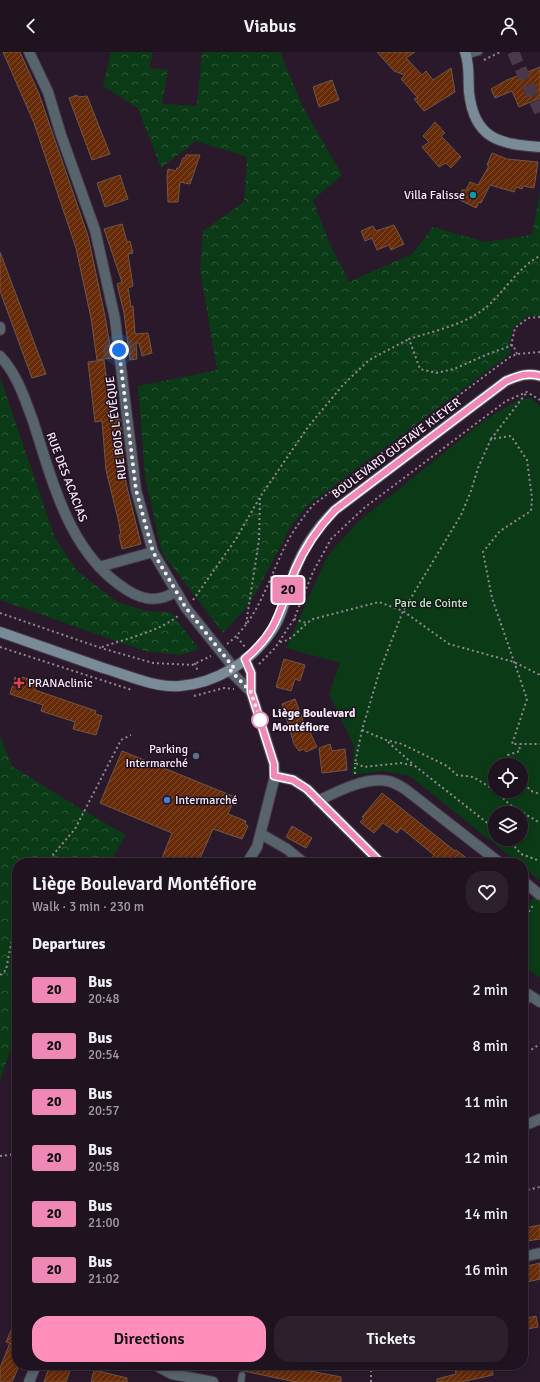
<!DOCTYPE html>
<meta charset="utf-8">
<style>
:root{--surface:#201320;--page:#2d202d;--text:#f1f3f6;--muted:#a29ea5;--line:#3d323e;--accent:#ff8ebb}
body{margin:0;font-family:Signika,sans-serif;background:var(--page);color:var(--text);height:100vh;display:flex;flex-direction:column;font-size:15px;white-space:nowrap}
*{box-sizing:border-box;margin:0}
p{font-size:13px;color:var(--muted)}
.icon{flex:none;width:22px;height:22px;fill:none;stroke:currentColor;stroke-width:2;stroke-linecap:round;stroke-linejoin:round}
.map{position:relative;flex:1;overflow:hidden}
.sheet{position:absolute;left:12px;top:806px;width:516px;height:512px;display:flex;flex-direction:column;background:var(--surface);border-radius:16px;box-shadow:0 2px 6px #0003,0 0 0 1px var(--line)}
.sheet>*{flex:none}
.badge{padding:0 8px;border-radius:3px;font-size:14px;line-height:26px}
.controls{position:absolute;left:488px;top:706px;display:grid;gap:8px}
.controls a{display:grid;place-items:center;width:40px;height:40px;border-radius:50%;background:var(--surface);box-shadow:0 2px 6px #0003,0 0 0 1px var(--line);font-size:20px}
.you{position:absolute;width:20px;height:20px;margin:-10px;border:3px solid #fff;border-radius:50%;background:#1a73e8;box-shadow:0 0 0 6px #1a73e833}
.map>.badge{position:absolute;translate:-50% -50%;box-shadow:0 0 0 2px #fff}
h2{padding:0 20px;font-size:15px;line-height:36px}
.round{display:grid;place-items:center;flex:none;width:42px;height:42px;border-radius:16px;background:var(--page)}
.head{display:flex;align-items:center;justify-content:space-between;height:68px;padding:0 20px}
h1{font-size:19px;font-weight:600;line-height:30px}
.action{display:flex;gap:8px;margin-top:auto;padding:8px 20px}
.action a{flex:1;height:46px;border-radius:16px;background:var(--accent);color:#111;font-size:16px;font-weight:600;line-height:46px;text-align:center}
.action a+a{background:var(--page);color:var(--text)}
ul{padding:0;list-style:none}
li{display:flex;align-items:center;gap:12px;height:56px;padding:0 20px}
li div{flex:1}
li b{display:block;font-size:15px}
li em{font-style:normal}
li .badge{min-width:44px;font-weight:700;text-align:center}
header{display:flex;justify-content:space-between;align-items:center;height:52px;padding:0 20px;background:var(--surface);font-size:18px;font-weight:600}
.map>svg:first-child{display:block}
.forest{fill:url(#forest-crowns)}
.park{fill:#0b3b16;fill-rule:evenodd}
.building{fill:url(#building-hatch);stroke:#715649}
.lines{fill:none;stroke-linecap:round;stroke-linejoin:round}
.highway-tunnel{stroke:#49394a;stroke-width:12;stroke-dasharray:12 6;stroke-linecap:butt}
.lane-casing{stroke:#473748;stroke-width:8}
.street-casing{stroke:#473748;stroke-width:12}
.secondary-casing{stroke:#473748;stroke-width:12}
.path{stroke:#958695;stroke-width:2;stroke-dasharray:2 3;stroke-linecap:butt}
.lane{stroke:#58646b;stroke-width:6}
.street{stroke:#58646b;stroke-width:10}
.secondary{stroke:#788b97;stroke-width:10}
.line-casing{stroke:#fff;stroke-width:9}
.line{stroke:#f088b6;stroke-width:6}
.walk{stroke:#f8ecf8;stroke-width:4;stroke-dasharray:0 7.2}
.culture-dot{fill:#0f9aa8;stroke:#201021;stroke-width:1.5}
.health-dot{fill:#e0444e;stroke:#201021;stroke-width:1.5}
.stop-dot{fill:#fff;stroke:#f088b6;stroke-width:2}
.service-dot{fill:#5c6f8a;stroke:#201021;stroke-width:1.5}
.shop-dot{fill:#3f7fe0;stroke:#201021;stroke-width:1.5}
.labels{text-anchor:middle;stroke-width:3;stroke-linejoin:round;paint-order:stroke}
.poi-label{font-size:12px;fill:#f8ecf8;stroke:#201021;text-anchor:end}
.street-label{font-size:12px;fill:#f8ecf8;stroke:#201021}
.park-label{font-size:12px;fill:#a7f9b1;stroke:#201021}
.stop-label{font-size:12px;font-weight:bold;fill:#f8ecf8;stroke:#201021;text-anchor:start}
</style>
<header><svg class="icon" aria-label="back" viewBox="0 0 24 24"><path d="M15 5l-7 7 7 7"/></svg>Viabus<svg class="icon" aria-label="person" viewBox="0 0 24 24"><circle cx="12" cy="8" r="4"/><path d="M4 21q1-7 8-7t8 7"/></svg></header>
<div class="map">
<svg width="540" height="1330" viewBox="0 0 540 1330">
<defs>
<pattern id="forest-crowns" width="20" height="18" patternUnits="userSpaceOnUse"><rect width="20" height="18" fill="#0b3b16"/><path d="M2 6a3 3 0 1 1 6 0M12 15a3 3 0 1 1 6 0" fill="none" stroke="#2f5839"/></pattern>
<pattern id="building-hatch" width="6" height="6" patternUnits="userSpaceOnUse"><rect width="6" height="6" fill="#672c07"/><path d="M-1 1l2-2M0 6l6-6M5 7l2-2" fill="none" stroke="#7e4b2c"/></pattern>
</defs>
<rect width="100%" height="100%" fill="#2a192b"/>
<g class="forest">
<path d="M111 0H153L149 16 168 18 162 52 197 54 202 0H280L302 53 342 123 313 148 328 188 349 230 412 202 433 175 485 190 532 183 540 139V264H528L513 276 509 294 511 301 307 454 293 471 250 551 223 581 162 501 145 425 138 334 217 318 200 218 203 179 244 150 247 105 196 89 161 116 138 56 103 34Z"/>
<path d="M0 325 55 486 77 519 117 550 146 559 171 560 199 597 181 603 145 599 0 548Z"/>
<path d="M0 684 12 714 76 754 126 783 109 811H17V985L10 999 0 1029Z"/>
</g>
<g class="park">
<path d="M531 346 540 354V829L523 815V811H518L410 724 383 719 352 723 354 694 329 642 340 611 286 596 328 503 359 469 486 367 520 347ZM495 713H521V739H495ZM495 761H521V787H495Z"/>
<path d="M540 836V926L523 914V859Z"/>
</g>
<g class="building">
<path d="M3 0H20L39 42 88 184 105 264 112 306 97 308 91 266 76 196 34 71Z"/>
<path d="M377 0H415L406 6 422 23 426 19 433 28 451 16 455 40 424 59 414 47 418 46 401 27 405 23 394 19Z"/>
<path d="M540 15V46L519 55 512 39 495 46 491 37 507 28Z"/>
<path d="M332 28 339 48 319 55 313 35Z"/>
<path d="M77 43 78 45 87 44 110 102 92 108 69 46Z"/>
<path d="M435 70 445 81 441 84 461 105 451 116 446 111 439 115 422 95 429 90 423 84Z"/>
<path d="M492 101 507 107 538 110 534 136 523 134 522 137 516 135 514 140 490 133 481 151 479 150 476 156 458 147 462 138H466L470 130 478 133 489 114 487 113Z"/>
<path d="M186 103H200L190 132 180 130 178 150H168L167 124 168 117 176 119 177 116H179L183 106H185Z"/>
<path d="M120 123 128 147 105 155 97 131Z"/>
<path d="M122 172 127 190 130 189 133 201 128 202 133 234 128 236 131 255 133 254 135 282 148 281 152 301 142 304 139 291H136L137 307 130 308 124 261 117 232 122 230 104 177Z"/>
<path d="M394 173 404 192 391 198 389 193 377 198 372 186 365 189 361 179 373 174 376 179Z"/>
<path d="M0 200 46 322 32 326 0 239Z"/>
<path d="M104 308 112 368 120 367 126 431 141 492 122 497 119 483 121 482 118 467 106 418 102 369 95 370 88 310Z"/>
<path d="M284 607 305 613 300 629 295 627 291 639 276 635Z"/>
<path d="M15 625 21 627 22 625 32 628 31 630 37 633 35 638 96 659 95 662 102 664 96 683 73 677 75 670 41 659 43 653 10 642Z"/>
<path d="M295 647 306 677 308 676 317 695 306 700 304 697 299 699 294 692 282 652Z"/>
<path d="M330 692 332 699 345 697 347 718 322 721 319 696Z"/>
<path d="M122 699 235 745 228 762 246 769 245 772 248 774 242 787 213 777 198 811H160L172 781 100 751Z"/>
<path d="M382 741 455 799 456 798 473 811H428L434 803 401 776 397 781 383 771 374 781 360 770 364 766 362 765Z"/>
<path d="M292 774 312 786 306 796 286 785Z"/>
<path d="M540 1173V1187L527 1189 524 1176Z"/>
<path d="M540 1211V1227L523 1231V1215Z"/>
<path d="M536 1264 538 1275 523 1278V1267Z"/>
<path d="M17 1265V1313L19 1314 12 1330H0V1316L10 1291 6 1290Z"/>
<path d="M50 1313H72L66 1330H44Z"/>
<path d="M234 1313H280L341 1325V1330H296L234 1317Z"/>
<path d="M476 1313H492L493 1323 461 1330H437V1327L456 1322 455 1317Z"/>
<path d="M94 1318 127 1326V1330H91Z"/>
</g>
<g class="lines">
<path class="highway-tunnel" d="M513 0 540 60"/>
<defs>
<g id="lane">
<path d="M466 4 479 0"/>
<path d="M241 1330 242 1323"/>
</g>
<g id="street">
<path d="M29 0 48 40 61 83 95 178 115 267 136 438 153 500 186 556 234 616"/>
<path d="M0 275V278"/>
<path d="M0 304C17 322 25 347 33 369 53 430 69 502 127 538 144 549 159 550 175 540"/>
<path d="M99 515 153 500"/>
<path d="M245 607 251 621V640L274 712 275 724 257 795 247 811"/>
<path d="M230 619 251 640"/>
<path d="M275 724 293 728 307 737 381 811"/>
<path d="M318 749C338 739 365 725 388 729 394 730 400 734 405 737L500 811"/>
<path d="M261 782 287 797 304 811"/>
<path d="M523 829 540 843"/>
<path d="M523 939 540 950"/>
<path d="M523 951 529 943"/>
<path d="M523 1074 540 1067"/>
<path d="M523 1205 540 1201"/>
<path d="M155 1313 172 1322 213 1330"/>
<path d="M29 1330 36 1313"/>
</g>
<g id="secondary">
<path d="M465 0C470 13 468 27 469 40 474 87 499 92 540 95"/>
<path d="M0 580C34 592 69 604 103 616 127 623 155 636 180 634 216 631 251 610 271 580 283 563 287 540 294 521 303 496 317 476 335 458L506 329C518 324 527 320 540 324"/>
</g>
</defs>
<use href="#lane" class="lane-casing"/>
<use href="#street" class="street-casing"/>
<use href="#secondary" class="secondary-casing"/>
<g class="path">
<path d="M484 8 500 0"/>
<path d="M511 294 515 276 528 266 540 265"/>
<path d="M517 302 513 293 488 302 454 317 436 321 420 317 409 287C434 279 463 273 484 257 501 244 520 213 540 204"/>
<path d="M491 387 527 340"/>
<path d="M193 548 236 487 260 445 308 375 343 333 369 308 409 287"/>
<path d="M0 561 101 596 153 611 192 613 211 604"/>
<path d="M294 567 306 571"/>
<path d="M246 572 259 488 260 446"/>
<path d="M237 585 245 595"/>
<path d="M280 590C293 589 302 573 313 567L379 550 403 559 449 592 514 610 540 623"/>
<path d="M227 592C261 566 270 520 290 485 297 473 305 463 313 453L510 305 517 302 540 300"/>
<path d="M0 595 132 638"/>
<path d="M102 595C125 587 161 579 179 563"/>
<path d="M195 611 198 620"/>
<path d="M259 612 275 596 294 567 313 520 331 487 364 456 506 349 527 340 540 348"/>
<path d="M194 644 224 636 234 637"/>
<path d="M362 678 386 688 402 692 447 714 457 723 473 725 495 738"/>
<path d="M388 690 414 713"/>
<path d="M511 713 508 703 520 699 519 692"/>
<path d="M355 722V711"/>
<path d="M521 728 531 739 540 742"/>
<path d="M492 735 495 721"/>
<path d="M496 739 509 752 540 771"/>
<path d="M495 777 415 714 401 711 364 715 355 711 362 678 379 621 403 559 461 463 471 439 478 416 491 387 511 384 527 408 532 446 531 459 500 479 483 500 492 546 527 647 512 692H540"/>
<path d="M508 787 521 802 540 809"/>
<path d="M46 811 75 777 121 688 131 683"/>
<path d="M523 868 534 852"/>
<path d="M0 923 6 918 17 862"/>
<path d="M523 1003 540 992"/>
<path d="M0 1104 17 1102"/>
<path d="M523 1139 540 1135"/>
<path d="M371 1330V1313"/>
</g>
<use href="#lane" class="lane"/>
<use href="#street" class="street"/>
<use href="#secondary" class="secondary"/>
</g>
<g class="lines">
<defs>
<path id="line" d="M381 811 307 737 293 728 274 724V712L251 640V621L245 607C280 577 279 557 295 518 305 495 318 476 335 458L506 329C518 324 527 320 540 324"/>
</defs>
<use href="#line" class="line-casing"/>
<use href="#line" class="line"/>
<path class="walk" d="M119 298 136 438 153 500 186 556 234 616 230 618 251 640 260 668"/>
</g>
<circle class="culture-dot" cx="473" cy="143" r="4"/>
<path class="health-dot" d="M17 625h4v4h4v4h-4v4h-4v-4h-4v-4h4z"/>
<circle class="stop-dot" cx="260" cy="668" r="8"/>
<circle class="service-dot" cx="196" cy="704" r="4"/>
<circle class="shop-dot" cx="167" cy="748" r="4"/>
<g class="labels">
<g class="poi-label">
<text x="465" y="147">Villa Falisse</text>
<text x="28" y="635" text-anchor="start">PRANAclinic</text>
<text x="188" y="701">Parking<tspan x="188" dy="14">Intermarché</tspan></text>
<text x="175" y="752" text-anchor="start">Intermarché</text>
</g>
<g class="street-label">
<text transform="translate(116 376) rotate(-97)" y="4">RUE BOIS L'ÉVÊQUE</text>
<text transform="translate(396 396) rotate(-37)" y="4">BOULEVARD GUSTAVE KLEYER</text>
<text transform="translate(67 425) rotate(69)" y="4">RUE DES ACACIAS</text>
</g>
<g class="park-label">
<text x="431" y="555">Parc de Cointe</text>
</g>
<g class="stop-label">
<text x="272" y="665">Liège Boulevard<tspan x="272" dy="14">Montéfiore</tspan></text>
</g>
</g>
</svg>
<div class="controls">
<a><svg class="icon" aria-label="locate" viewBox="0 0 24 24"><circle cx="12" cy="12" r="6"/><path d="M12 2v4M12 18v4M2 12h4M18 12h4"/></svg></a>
<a><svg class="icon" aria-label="layers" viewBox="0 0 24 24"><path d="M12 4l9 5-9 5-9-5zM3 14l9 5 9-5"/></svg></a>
</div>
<div class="you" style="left:119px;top:298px"></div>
<b class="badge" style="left:288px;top:538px;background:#f088b6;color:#111">20</b>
<section class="sheet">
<div class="head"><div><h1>Liège Boulevard Montéfiore</h1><p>Walk · 3 min · 230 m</p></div><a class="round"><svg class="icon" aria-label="heart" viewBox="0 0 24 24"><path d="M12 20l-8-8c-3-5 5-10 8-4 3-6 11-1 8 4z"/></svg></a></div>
<h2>Departures</h2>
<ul>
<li><span class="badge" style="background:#f088b6;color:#111">20</span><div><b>Bus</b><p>20:48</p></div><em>2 min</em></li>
<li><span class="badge" style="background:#f088b6;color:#111">20</span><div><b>Bus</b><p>20:54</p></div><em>8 min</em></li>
<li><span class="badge" style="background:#f088b6;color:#111">20</span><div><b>Bus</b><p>20:57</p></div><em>11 min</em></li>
<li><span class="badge" style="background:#f088b6;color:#111">20</span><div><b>Bus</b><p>20:58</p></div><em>12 min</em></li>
<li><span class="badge" style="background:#f088b6;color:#111">20</span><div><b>Bus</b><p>21:00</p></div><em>14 min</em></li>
<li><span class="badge" style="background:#f088b6;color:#111">20</span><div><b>Bus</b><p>21:02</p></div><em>16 min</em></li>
</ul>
<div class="action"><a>Directions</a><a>Tickets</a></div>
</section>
</div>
